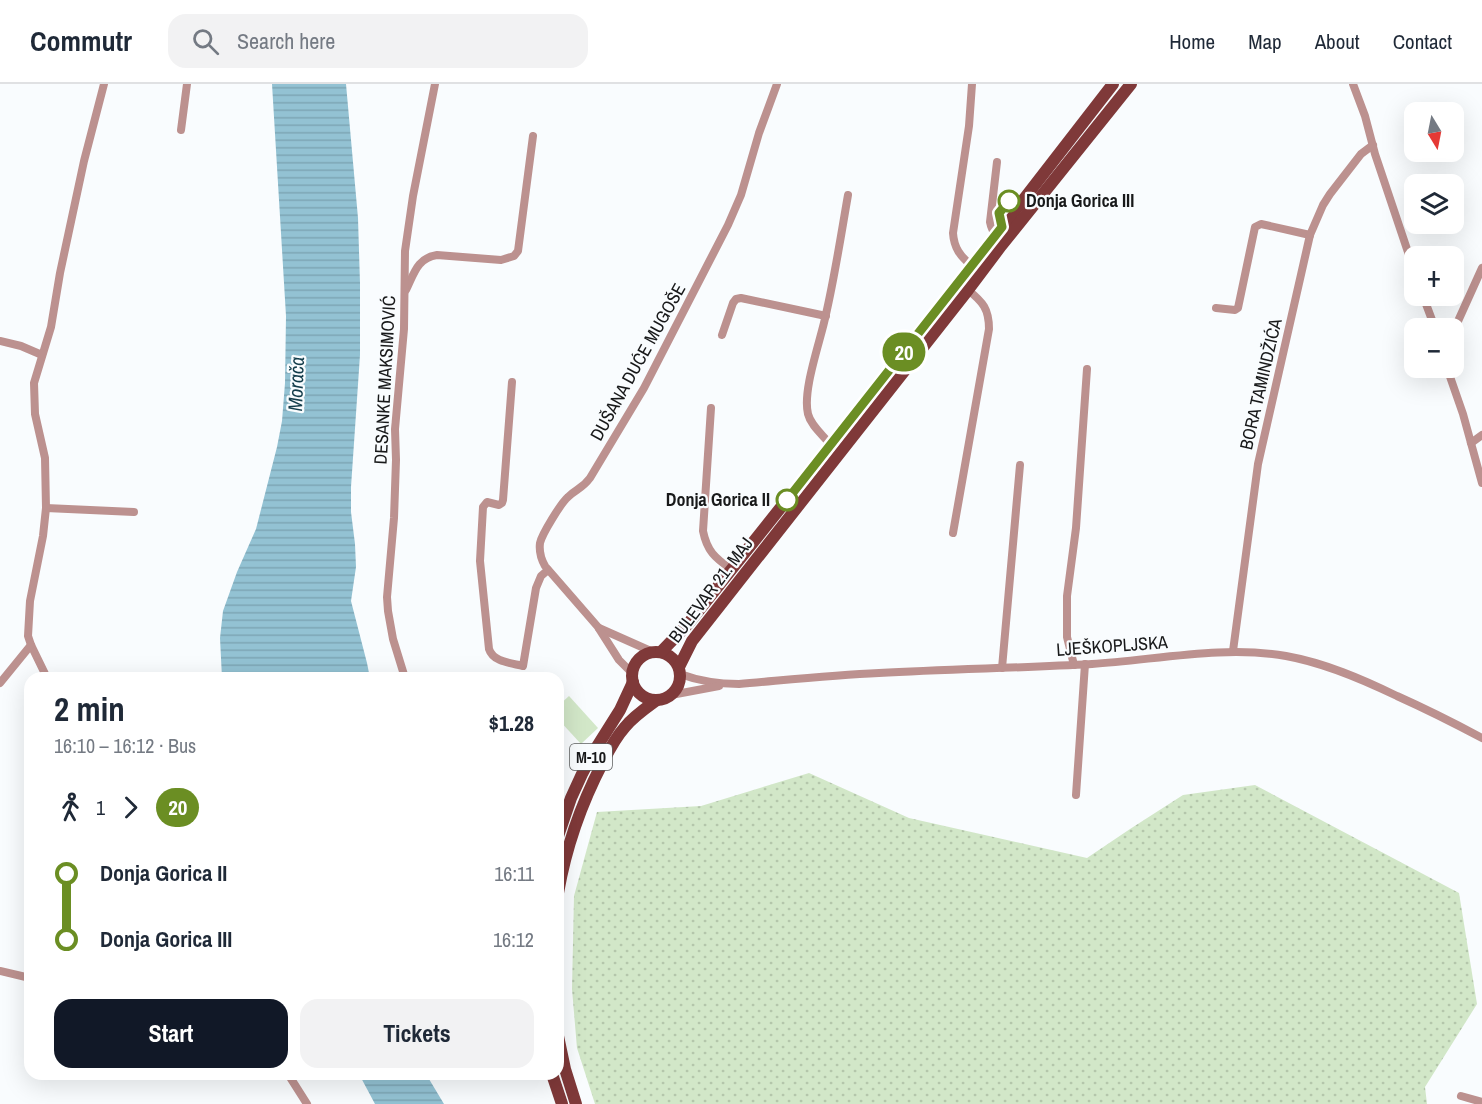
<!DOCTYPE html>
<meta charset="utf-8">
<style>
:root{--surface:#fff;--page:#f2f2f3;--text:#1f2937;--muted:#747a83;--line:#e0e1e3;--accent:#111827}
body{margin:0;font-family:"Archivo Narrow",sans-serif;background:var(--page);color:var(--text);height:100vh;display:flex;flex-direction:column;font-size:22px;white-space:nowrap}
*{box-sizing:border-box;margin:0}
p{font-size:20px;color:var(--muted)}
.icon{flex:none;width:33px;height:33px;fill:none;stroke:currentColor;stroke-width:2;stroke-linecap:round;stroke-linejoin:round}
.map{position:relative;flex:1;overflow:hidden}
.sheet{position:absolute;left:24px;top:588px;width:540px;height:408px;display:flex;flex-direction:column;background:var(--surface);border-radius:18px;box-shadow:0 6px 24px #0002}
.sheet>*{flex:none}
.badge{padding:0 12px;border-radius:20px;font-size:21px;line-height:39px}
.needle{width:39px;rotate:170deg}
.tools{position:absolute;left:1404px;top:18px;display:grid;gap:12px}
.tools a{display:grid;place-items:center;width:60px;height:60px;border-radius:12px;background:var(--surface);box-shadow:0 6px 24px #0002;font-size:30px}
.map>.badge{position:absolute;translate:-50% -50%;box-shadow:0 0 0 3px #fff}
.legs{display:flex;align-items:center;gap:9px;height:66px;padding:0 30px;font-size:20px}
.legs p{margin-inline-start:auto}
.overview{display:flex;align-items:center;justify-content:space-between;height:102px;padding:0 30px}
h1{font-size:33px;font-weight:700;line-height:45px}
.button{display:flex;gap:12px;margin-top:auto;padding:12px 30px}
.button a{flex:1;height:69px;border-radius:18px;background:var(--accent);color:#fff;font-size:24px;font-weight:700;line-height:69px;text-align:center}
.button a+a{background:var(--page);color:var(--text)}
ul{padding:0 30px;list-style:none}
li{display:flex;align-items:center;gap:21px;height:66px;font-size:22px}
li i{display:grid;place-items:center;width:9px;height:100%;margin:0 8px;background:currentColor}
li i::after{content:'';width:15px;height:15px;margin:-8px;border:4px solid;border-radius:50%;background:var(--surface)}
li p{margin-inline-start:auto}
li:first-child i{background:linear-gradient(#0000 50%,currentColor 0)}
li:last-child i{background:linear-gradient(currentColor 50%,#0000 0)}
header{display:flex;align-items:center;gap:36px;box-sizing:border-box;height:84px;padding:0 30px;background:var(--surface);border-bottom:2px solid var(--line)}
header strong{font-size:28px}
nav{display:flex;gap:33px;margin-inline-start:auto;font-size:21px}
.search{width:420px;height:54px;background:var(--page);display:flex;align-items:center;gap:15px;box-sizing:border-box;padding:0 21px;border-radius:18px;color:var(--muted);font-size:22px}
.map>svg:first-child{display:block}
.grass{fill:url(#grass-dots)}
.garden{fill:#d2e7c8}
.water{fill:url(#water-rules)}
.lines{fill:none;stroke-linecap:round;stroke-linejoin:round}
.minor{stroke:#bc918f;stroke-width:8}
.primary{stroke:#7f3939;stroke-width:12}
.line-1-casing{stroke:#fff;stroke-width:14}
.line-1{stroke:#6b8e23;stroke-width:9}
.stop-1-dot{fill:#fff;stroke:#6b8e23;stroke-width:3}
.labels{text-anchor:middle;stroke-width:4.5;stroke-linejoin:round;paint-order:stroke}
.shield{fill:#f9fcfe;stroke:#5c5d5e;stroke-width:1.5}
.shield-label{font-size:16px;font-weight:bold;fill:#18191a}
.stop-label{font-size:18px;font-weight:bold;fill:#18191a;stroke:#f9fcfe;text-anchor:start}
.street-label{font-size:18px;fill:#18191a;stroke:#f9fcfe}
.water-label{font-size:20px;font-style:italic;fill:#143d4b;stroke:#f9fcfe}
</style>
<header>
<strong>Commutr</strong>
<div class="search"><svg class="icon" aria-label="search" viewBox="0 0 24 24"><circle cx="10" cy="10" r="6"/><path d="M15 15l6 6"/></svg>Search here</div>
<nav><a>Home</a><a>Map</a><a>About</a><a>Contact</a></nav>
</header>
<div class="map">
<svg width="1482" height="1020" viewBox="0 0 1482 1020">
<defs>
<pattern id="grass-dots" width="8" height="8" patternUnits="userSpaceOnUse" patternTransform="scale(1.5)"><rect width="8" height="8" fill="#d2e7c8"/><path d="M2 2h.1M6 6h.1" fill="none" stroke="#b4c6ab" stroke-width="1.8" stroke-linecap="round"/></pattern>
<pattern id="water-rules" width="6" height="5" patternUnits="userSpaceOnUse" patternTransform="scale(1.5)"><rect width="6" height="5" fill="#93c2d3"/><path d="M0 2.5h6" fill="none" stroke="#7ea6b5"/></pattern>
</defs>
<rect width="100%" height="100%" fill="#f9fcfe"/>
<path class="grass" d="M809 689 909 734 1087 774 1130 745 1183 711 1255 701 1459 809 1477 920 1425 1003 1427 1020H595L577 964 572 905 574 812 597 728 701 722Z"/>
<path class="garden" d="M569 612 598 644 581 660 558 635V622Z"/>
<g class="water">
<path d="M272 0H346L358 134 360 199V271L351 403V428L355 460 356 483 351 517 367 579 370 594H222L220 554 223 527 237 488 256 445 277 363 282 337 285 299 286 232Z"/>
<path d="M359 990H426L444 1020H375Z"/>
</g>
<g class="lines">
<g class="minor">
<path d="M972 0 969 42 953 149C954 164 960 172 972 182"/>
<path d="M1353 0 1365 32 1375 70 1414 186"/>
<path d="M181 46 187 0"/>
<path d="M995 152 991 142 990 138 997 78"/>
<path d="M406 206C414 190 417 174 437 171L501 176 514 172 518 167 533 52"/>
<path d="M1423 212 1435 244"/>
<path d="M1216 224 1235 226 1238 224 1255 143 1261 140 1310 151"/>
<path d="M1454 246 1482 184"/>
<path d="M722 251 733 219 736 215 741 214 826 232"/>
<path d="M0 257 21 262 42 271"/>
<path d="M1447 284 1463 330 1482 399"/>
<path d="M512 298 503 416 502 419 499 421 487 418 483 423 480 477 489 565C493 578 511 579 523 582L536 504 541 492 548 486"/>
<path d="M711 324 703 447C707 467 715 474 731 485"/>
<path d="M1471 359 1482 351"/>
<path d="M830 360C823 351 811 342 808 330 802 306 821 256 826 230 835 191 841 151 848 111"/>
<path d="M46 424 134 428"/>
<path d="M953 449 989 245C989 225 983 218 968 206"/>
<path d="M599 544 653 568"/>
<path d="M1233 567 1258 380 1310 151 1323 121 1330 110 1361 70 1373 61"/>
<path d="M1074 581 1067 553V512L1076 444 1087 285"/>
<path d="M1002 584 1020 381"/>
<path d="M632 589 619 576 598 543 545 482C541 475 539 467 540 459 542 450 561 419 568 413 576 405 582 405 590 394L644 304 728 141 741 111 759 49 777 0"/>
<path d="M680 590C699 597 719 600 739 600 786 596 833 591 879 589 950 585 1021 584 1092 580 1155 576 1224 561 1286 572 1325 579 1362 595 1397 612 1426 625 1454 639 1482 654"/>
<path d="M47 594 31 561 28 552 30 517 43 452 46 424 45 374 35 330 34 299 51 243 60 189 84 77 104 0"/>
<path d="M405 594 393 555 388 527 387 513 394 434 396 376 395 345 404 245 405 167 413 112 435 0"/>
<path d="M0 599 31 561"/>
<path d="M671 611 719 602"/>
<path d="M1076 711 1085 580"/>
<path d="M0 887 30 894"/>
<path d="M288 990 307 1020"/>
<path d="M1461 1012 1482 1018"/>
</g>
<g class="primary">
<circle cx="656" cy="592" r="24"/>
<path d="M661 568 688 540 825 368 972 182 1113 0"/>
<path d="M679 583 692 557 725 515 968 206 1001 162 1131 0"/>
<path d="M558 752 571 714 582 690 593 669 620 626 633 598"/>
<path d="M558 809C566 763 581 720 603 678 609 666 616 653 625 643 634 632 646 624 657 616"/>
<path d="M558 952 565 985 576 1020"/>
<path d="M552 990 562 1020"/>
</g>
</g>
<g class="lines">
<defs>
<path id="line-1" d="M787 416 1002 143 999 129 1009 117"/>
</defs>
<use href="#line-1" class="line-1-casing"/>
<use href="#line-1" class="line-1"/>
</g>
<g class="stop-1-dot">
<circle cx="1009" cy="117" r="10"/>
<circle cx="787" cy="416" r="10"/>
</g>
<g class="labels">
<rect class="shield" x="570" y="660" width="42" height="26" rx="4.5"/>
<g class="shield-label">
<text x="591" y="679">M-10</text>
</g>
<g class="stop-label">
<text x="1026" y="123">Donja Gorica III</text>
<text x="770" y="422" text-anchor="end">Donja Gorica II</text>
</g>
<g class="street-label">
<text transform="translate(638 278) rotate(-61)" y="6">DUŠANA DUĆE MUGOŠE</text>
<text transform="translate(385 296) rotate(-87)" y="6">DESANKE MAKSIMOVIĆ</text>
<text transform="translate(1261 300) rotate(-77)" y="6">BORA TAMINDŽIĆA</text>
<text transform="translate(711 506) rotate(-53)" y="6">BULEVAR 21. MAJ</text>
<text transform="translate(1112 562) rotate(-4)" y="6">LJEŠKOPLJSKA</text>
</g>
<g class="water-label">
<text transform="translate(296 300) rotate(-88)" y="7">Morača</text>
</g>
</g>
</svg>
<div class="tools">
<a><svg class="needle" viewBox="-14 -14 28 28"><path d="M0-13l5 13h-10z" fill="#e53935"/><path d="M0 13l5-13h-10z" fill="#747a83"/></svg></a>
<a><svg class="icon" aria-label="layers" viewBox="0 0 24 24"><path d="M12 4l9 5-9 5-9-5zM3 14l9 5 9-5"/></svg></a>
<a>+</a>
<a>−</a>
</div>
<b class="badge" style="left:904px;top:268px;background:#6b8e23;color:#fff">20</b>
<section class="sheet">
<div class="overview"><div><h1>2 min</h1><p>16:10 – 16:12 · Bus</p></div><b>$1.28</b></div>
<div class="legs"><svg class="icon" aria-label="walk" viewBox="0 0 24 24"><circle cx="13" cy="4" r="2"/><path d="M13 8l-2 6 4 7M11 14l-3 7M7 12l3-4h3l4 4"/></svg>1<svg class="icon" aria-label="forward" viewBox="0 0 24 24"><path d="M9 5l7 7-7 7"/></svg><b class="badge" style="background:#6b8e23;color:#fff">20</b></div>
<ul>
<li><i style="color:#6b8e23"></i><b>Donja Gorica II</b><p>16:11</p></li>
<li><i style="color:#6b8e23"></i><b>Donja Gorica III</b><p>16:12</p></li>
</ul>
<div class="button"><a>Start</a><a>Tickets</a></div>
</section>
</div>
